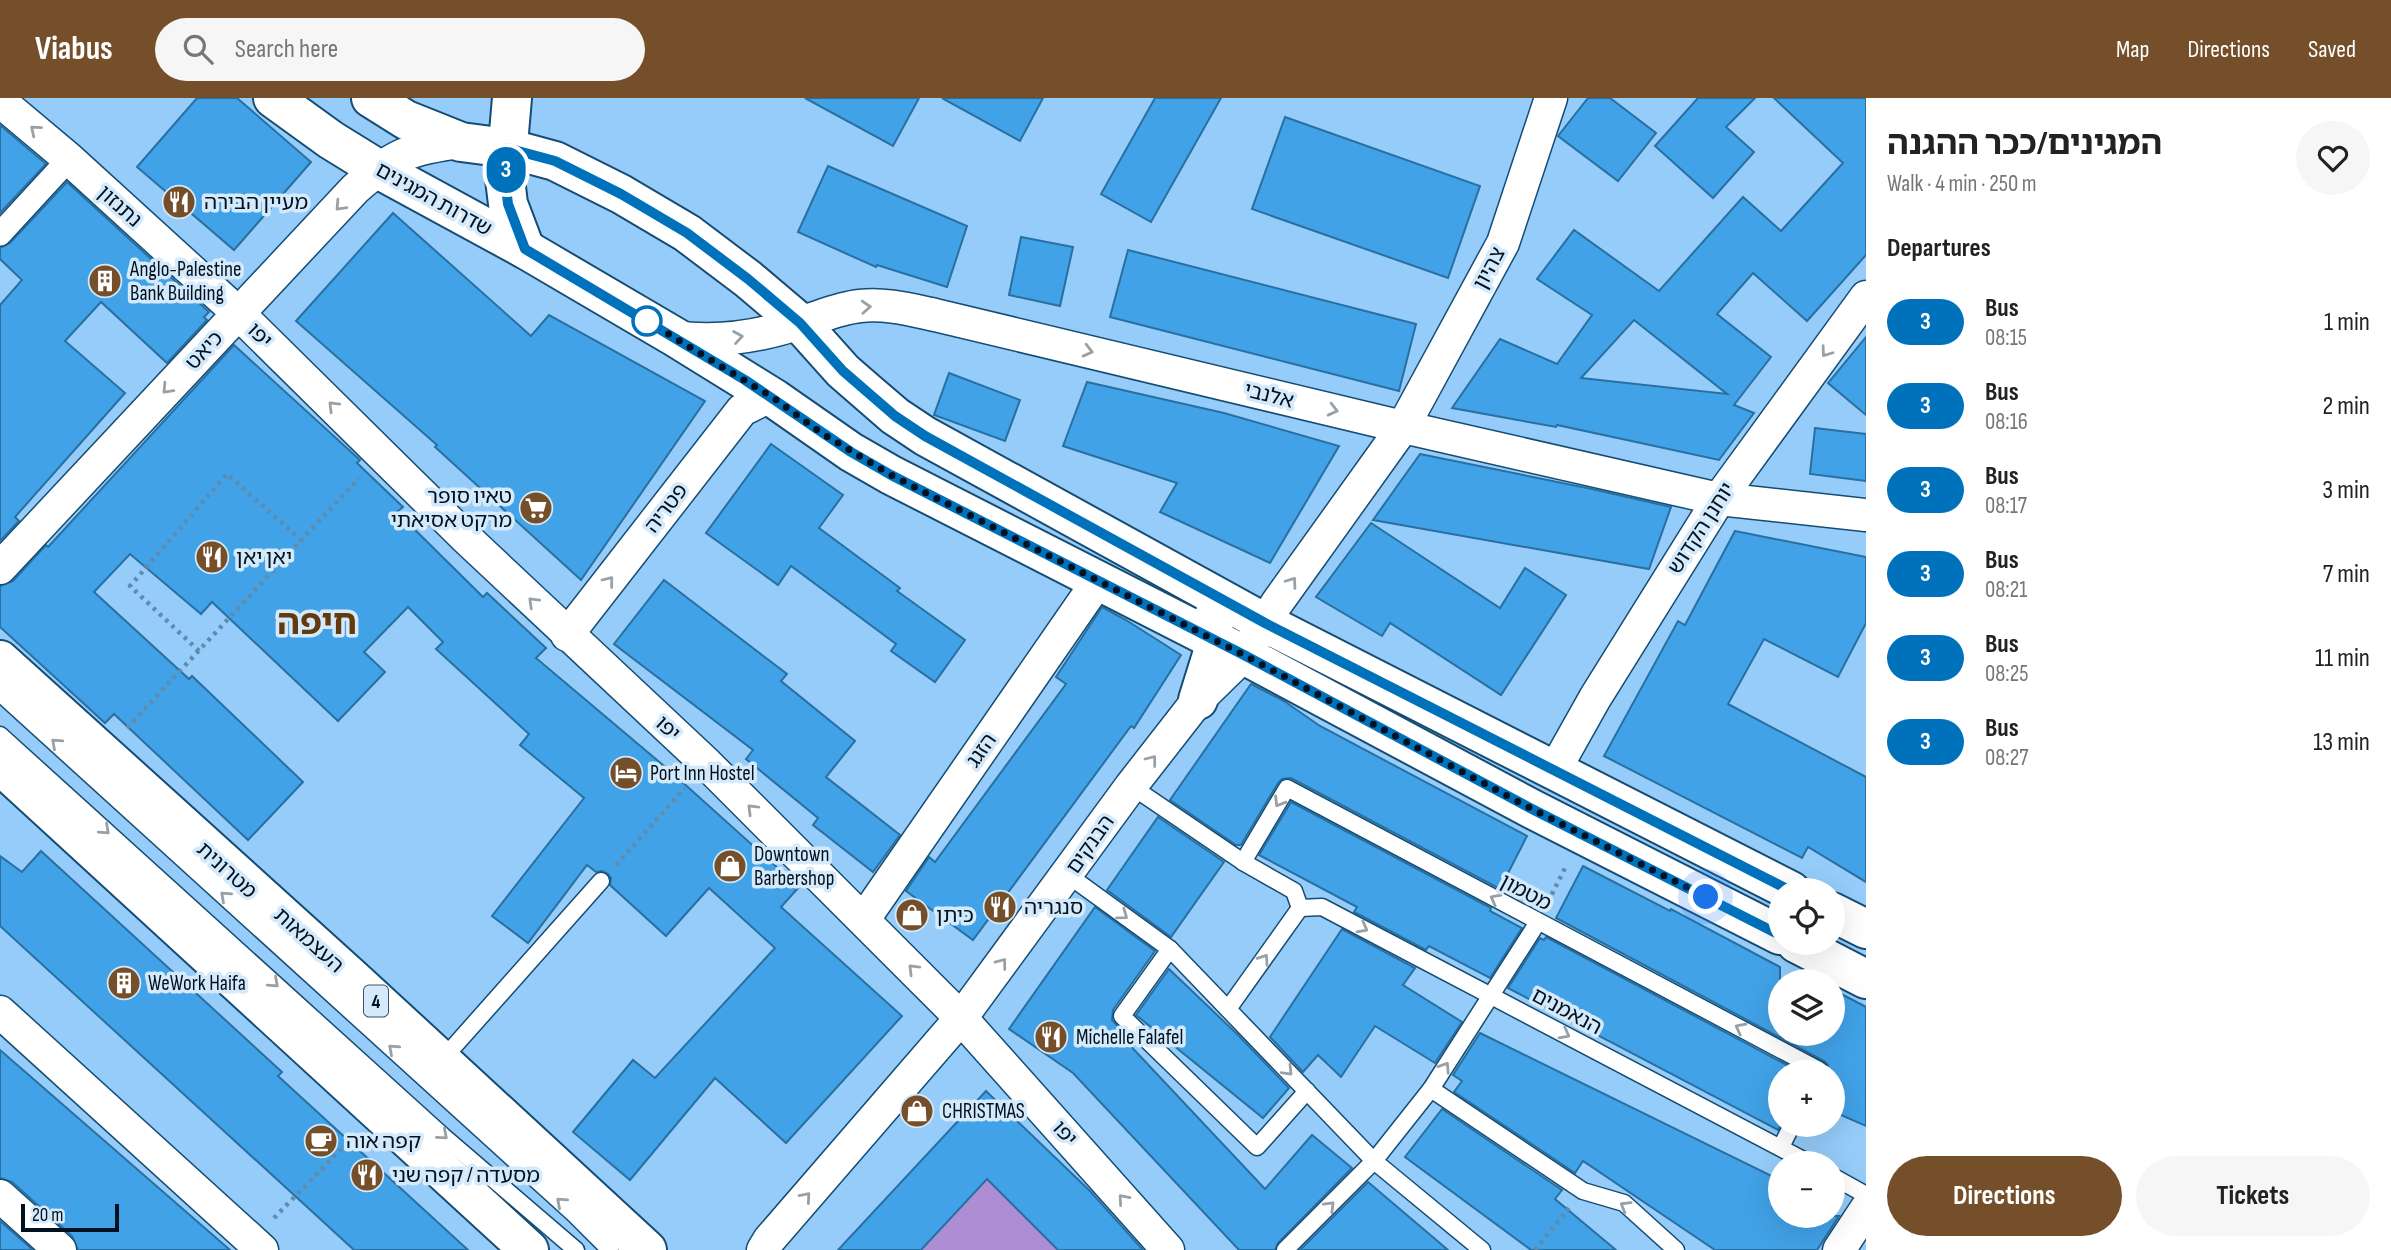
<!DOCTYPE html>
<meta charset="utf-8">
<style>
:root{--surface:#fff;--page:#f6f6f6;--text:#222;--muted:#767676;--accent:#744f2a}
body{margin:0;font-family:"Sofia Sans Condensed","Noto Sans Hebrew",sans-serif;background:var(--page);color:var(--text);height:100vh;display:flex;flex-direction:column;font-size:26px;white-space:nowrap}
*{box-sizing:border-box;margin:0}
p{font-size:23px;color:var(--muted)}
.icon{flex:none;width:38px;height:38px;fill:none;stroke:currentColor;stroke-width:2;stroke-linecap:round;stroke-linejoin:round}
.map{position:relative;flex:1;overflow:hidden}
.side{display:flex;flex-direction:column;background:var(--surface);width:525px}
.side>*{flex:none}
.badge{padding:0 14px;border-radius:23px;font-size:24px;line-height:46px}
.controls{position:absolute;left:1768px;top:780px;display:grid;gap:14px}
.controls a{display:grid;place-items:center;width:77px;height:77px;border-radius:50%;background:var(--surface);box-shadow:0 7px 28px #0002;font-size:35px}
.scale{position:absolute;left:21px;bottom:18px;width:98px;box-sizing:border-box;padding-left:7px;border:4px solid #001221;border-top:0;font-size:19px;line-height:24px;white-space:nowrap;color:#001221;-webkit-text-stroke:5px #d4e9fa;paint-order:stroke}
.you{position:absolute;width:35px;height:35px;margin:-18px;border:5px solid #fff;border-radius:50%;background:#1a73e8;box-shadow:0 0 0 10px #1a73e833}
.map>.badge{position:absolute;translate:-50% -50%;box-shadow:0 0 0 4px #fff}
h2{padding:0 21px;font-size:26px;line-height:63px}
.round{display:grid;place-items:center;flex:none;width:74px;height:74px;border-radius:37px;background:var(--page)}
.overview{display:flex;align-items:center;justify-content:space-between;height:119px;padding:0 21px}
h1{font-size:33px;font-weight:700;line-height:52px}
.button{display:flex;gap:14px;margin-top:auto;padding:14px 21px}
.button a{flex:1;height:80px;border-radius:42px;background:var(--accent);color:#fff;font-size:28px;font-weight:700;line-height:80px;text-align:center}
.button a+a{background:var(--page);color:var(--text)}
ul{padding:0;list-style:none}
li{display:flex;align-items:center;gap:21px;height:84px;padding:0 21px}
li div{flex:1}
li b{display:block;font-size:26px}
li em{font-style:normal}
li .badge{min-width:77px;font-weight:700;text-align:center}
header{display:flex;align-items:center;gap:42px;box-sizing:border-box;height:98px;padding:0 35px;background:var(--accent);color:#fff}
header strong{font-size:33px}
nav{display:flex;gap:38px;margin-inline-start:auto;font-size:24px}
.search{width:490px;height:63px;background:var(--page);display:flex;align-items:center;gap:18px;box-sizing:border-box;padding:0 24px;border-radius:38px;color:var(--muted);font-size:26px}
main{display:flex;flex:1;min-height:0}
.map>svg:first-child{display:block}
.green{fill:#ad8ed5}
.building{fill:#41a2e7;stroke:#286fa2;stroke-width:2;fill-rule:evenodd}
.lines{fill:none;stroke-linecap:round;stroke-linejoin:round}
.service-casing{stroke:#154c73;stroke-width:19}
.pedestrian-casing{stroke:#154c73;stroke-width:26}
.minor-casing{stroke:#154c73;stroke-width:35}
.tertiary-casing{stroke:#154c73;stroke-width:42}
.trunk-casing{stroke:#154c73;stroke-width:42}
.path{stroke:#618bad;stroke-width:4.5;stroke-dasharray:3.5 5;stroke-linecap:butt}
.service{stroke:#fff;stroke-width:16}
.pedestrian{stroke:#fff;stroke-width:23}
.minor{stroke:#fff;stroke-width:32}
.tertiary{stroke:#fff;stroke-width:38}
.trunk{stroke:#fff;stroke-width:38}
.oneway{stroke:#99a0a6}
.line-casing{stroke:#fff;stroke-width:16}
.line{stroke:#0072bc;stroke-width:10}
.walk{stroke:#001221;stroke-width:7;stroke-dasharray:0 12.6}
.stop-dot{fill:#fff;stroke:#0072bc;stroke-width:3.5}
.labels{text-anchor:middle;stroke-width:7;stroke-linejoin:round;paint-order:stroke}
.shield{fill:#d4e9fa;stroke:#405262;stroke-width:2}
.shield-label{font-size:19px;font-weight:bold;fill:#001221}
.street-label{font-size:21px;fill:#001221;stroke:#d4e9fa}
.poi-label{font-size:21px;fill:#001221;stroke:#d4e9fa;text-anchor:start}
.town-label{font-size:35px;font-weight:bold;fill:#623a0d;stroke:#d4e9fa}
</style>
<header>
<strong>Viabus</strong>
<div class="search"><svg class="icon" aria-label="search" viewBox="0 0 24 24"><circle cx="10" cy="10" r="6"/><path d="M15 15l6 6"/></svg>Search here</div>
<nav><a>Map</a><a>Directions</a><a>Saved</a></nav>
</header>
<main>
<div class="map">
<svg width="1866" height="1152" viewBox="0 0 1866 1152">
<rect width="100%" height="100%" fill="#95ccf9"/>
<path class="green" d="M987 1081 1058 1152H921Z"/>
<g class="building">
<path d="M197 0H237L311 64 234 152 137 69Z"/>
<path d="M805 0H919L893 48Z"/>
<path d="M942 0H1043L1020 43Z"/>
<path d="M1155 0H1221L1151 124 1101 96Z"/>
<path d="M1588 0H1610L1656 35 1618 83 1558 38Z"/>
<path d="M1698 0H1755L1726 29 1754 54 1713 100 1655 48Z"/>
<path d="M1774 0H1866V157L1807 223 1753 175 1717 216 1771 259 1734 307 1754 315 1719 362 1557 327 1556 329 1452 310 1500 241 1557 266 1592 217 1537 181 1574 132 1659 193 1743 99 1781 133 1843 65ZM1634 222 1727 296 1581 280Z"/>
<path d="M1285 19 1480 88 1448 180 1252 111Z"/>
<path d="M0 27 46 66 0 115Z"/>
<path d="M828 68 967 128 947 189 877 167 876 169 798 134Z"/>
<path d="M67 84 209 214 204 219 207 222 167 265 101 204 65 243 125 295 15 419 19 423 0 443V207L22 182 0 161V150L10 145Z"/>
<path d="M393 115 531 238 549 217 705 303 581 482 435 349 437 347 296 223Z"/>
<path d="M1021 139 1073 149 1060 208 1009 197Z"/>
<path d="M1128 152 1416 226 1399 293 1110 219Z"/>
<path d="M1866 239V317L1828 285Z"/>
<path d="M234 247 360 362 357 365 403 409 397 414 483 499 487 495 546 550 536 560 670 673 799 789 781 809 902 918 786 1045 715 980 630 1082 573 1034 633 962 655 980 775 850 709 790 666 838 610 787 611 780 608 776 602 773 596 774 587 767 528 845 492 818 584 700 520 647 529 636 436 551 443 544 408 509 364 554 385 574 338 623 212 504 201 516 130 456 94 494 189 581 192 578 303 684 248 742 114 616 105 625 0 529V488L13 483 46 447 48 449Z"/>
<path d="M949 275 1020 302 1005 343 934 317Z"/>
<path d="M1087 284 1224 315 1339 348 1270 465 1160 414 1177 385 1063 348Z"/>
<path d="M1815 330 1866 336V383L1810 376Z"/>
<path d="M771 346 843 397 819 430 900 490 897 493 965 542 935 584 891 553 896 546 791 468 778 487 706 435Z"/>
<path d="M1420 356 1592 391 1671 409 1649 471 1373 422Z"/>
<path d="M1371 425 1500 510 1525 470 1566 497 1501 597 1390 525 1382 538 1316 499Z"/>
<path d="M1735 433 1866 459V525L1838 579 1764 541 1728 606 1866 679V784L1808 749 1802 760 1604 658 1678 523 1685 527Z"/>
<path d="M664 482 787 576 781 583 855 643 826 679 900 737 873 774 813 727 818 720 746 661 753 652 614 546Z"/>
<path d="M1102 509 1126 522 1181 557 1134 630 1131 628 973 842 906 793 929 759 935 764 1066 586 1056 579Z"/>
<path d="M1251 586 1284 603 1320 628 1527 738 1500 791 1291 680 1282 681 1278 685 1241 747H1236L1170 702Z"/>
<path d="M1291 704 1491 810 1490 813 1522 830 1490 880 1429 848 1426 852 1354 814 1357 809 1259 757Z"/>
<path d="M1158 719 1224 764 1171 839 1107 792Z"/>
<path d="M41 753 282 974 278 978 468 1152H354L0 828V758L22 774Z"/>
<path d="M1583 768 1670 813 1671 811 1780 869V936H1832V891L1866 909V1028L1832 1013V975H1829L1828 967 1824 963 1556 820Z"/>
<path d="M1095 809 1155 853 1113 912 1112 922 1127 938 1124 941 1265 1091 1312 1037 1352 1070 1278 1145 1275 1152H1239L1073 975 1009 931Z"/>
<path d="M1342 831 1415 870 1403 887 1462 924 1435 965 1375 928 1341 979 1318 957 1303 974 1270 939Z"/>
<path d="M1546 839 1802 975H1780V1028L1778 1032 1508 890 1540 840 1544 842Z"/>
<path d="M1169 871 1238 937 1289 990 1263 1020 1136 917Z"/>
<path d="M1480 935 1780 1082V1118H1839L1817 1152H1715L1583 1063 1575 1075 1454 994 1462 983 1453 977Z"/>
<path d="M0 952 230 1152H78L72 1138 12 1084 0 1080Z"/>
<path d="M986 993 1090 1093 1143 1152H1058L987 1081 921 1152H838Z"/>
<path d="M1442 1011 1562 1092 1555 1101 1616 1152H1531L1405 1059Z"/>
<path d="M1368 1084 1448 1152H1300Z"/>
<path d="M0 1123 33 1152H0Z"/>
</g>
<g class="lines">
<defs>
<g id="service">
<path d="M0 595 574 1116 610 1152"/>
<path d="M0 637 443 1038 576 1152"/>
<path d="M1131 688 1243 764 1294 793 1300 810"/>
<path d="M1243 764 1287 690 1819 972 1817 975"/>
<path d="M1068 777 1170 851 1374 1063 1482 1152"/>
<path d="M1300 810 1322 809 1811 1066"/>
<path d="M1170 851 1122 918 1257 1049 1307 993"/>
<path d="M1228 911 1300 810"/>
<path d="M441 963 601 783"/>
<path d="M1431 991 1583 1093 1624 1105 1676 1152"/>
<path d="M1781 1049 1792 1027"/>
<path d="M1832 1078 1866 1097"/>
<path d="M1285 1152 1374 1063 1431 991 1538 824"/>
</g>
<path id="pedestrian" d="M0 136 69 61"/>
<g id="minor">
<path d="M0 3 69 61 238 215 466 440 707 666 961 920 1168 1152"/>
<path d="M675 239C718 245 762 238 803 224 822 218 840 210 860 208 886 205 911 212 935 217L1403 329 1719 401 1866 417"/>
<path d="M0 470 355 91C393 57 410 50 461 44"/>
<path d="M567 537 742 312 764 301H775"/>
<path d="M1554 673 1595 600 1719 401 1866 199"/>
<path d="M864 821 1098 483"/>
<path d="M0 914 262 1152"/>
<path d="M0 1098 60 1152"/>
<path d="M763 1152 769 1142 961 920 1131 688 1198 602 1244 557 1277 505 1403 329 1503 145 1551 0"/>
<path d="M1839 1152 1866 1111"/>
</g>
<g id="tertiary">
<path d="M273 0 331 42 378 71 525 151 675 239 775 301 851 354 891 377 1244 557 1532 711 1780 837"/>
<path d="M371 0 406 22 461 44 507 50 555 63 621 96 687 135 748 181 800 225 843 273 866 293 895 318 925 338 1265 525 1791 793"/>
<path d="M512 0 505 81 508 106 525 151"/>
<path d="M1198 602 1212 557 1214 518"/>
<path d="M1832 814 1866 831"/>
<path d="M1796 845 1866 881"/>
</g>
<g id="trunk">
<path d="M0 562 353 881 647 1152"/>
<path d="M0 667 529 1152"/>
</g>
</defs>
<use href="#service" class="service-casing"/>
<use href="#pedestrian" class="pedestrian-casing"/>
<use href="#minor" class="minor-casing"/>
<use href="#tertiary" class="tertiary-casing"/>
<use href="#trunk" class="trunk-casing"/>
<g class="path">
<path d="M199 553 130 488 227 376 301 442"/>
<path d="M127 630 359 380"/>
<path d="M616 767 685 690"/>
<path d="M1548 804 1566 768"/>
<path d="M274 1120 354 1038"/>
<path d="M1535 1152 1569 1110"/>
</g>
<use href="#service" class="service"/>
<use href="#pedestrian" class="pedestrian"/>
<use href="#minor" class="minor"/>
<use href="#tertiary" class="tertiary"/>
<use href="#trunk" class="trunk"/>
</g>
<defs><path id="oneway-chevron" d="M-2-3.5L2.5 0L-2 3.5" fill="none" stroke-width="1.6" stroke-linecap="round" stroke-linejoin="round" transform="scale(1.75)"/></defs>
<g class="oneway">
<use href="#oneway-chevron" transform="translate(35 32) rotate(-140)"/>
<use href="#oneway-chevron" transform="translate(340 108) rotate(133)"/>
<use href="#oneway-chevron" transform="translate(866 209) rotate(-3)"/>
<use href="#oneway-chevron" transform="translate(738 239) rotate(-9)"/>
<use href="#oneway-chevron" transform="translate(1088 253) rotate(14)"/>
<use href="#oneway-chevron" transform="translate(1826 254) rotate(126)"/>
<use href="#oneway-chevron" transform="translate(167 291) rotate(133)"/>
<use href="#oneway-chevron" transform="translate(333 308) rotate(-135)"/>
<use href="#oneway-chevron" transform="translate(1333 312) rotate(14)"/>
<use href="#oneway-chevron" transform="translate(609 483) rotate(-52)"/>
<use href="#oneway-chevron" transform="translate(1292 484) rotate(-54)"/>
<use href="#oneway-chevron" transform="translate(533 504) rotate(-136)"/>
<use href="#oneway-chevron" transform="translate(56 645) rotate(-138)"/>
<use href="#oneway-chevron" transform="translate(1152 662) rotate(-52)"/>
<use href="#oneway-chevron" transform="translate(1279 704) rotate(121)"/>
<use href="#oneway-chevron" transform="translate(752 711) rotate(-135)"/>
<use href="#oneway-chevron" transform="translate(105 732) rotate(42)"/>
<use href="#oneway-chevron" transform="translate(225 798) rotate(-138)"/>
<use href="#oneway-chevron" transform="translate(1495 801) rotate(-152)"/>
<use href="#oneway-chevron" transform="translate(1123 817) rotate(36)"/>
<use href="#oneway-chevron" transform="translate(1363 830) rotate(28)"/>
<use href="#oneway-chevron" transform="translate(1264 861) rotate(-55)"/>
<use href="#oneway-chevron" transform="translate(1002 865) rotate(-53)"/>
<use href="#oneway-chevron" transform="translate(913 871) rotate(-135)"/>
<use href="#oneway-chevron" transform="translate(274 885) rotate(42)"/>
<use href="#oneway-chevron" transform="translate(1740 930) rotate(-152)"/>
<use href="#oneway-chevron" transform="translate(1565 936) rotate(28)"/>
<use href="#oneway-chevron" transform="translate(393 951) rotate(-138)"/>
<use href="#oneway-chevron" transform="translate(1445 969) rotate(-57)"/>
<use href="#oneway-chevron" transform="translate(1288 973) rotate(46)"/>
<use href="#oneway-chevron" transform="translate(443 1037) rotate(41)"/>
<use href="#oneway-chevron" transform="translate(806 1099) rotate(-49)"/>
<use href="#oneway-chevron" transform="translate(1123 1101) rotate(-131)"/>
<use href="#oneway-chevron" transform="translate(561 1104) rotate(-138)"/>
<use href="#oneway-chevron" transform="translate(1330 1108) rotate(-45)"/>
<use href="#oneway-chevron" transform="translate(1625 1108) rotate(-149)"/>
</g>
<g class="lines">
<defs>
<path id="line" d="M1780 837 1532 711 1244 557 891 377 851 354 745 282 525 151 508 106 505 81 507 50 555 63 621 96 687 135 748 181 800 225 843 273 895 318 925 338 1265 525 1791 793"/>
</defs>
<use href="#line" class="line-casing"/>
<use href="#line" class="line"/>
<path class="walk" d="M647 223 775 301 820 334 891 377 1244 557 1532 711 1706 799"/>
</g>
<defs>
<symbol id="restaurant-disc" viewBox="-11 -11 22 22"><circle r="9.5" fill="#744f2a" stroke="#d4e9fa"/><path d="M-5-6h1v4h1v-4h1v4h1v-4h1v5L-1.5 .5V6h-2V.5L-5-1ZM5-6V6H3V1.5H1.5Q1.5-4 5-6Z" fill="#fff"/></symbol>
<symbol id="building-disc" viewBox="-11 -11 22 22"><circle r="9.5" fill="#744f2a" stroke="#d4e9fa"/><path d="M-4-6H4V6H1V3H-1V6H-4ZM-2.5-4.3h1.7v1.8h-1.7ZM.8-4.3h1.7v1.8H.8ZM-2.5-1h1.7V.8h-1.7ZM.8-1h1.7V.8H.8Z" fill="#fff"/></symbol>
<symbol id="supermarket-disc" viewBox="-11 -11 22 22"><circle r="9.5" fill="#744f2a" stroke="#d4e9fa"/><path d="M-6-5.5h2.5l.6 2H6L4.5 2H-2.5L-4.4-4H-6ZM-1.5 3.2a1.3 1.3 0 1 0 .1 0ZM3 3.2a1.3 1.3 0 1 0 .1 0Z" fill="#fff"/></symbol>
<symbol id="hotel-disc" viewBox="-11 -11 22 22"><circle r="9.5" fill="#744f2a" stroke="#d4e9fa"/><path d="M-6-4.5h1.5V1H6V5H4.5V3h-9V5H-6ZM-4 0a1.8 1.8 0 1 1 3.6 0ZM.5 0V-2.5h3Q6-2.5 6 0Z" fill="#fff"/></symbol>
<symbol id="shop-disc" viewBox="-11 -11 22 22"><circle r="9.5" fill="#744f2a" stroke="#d4e9fa"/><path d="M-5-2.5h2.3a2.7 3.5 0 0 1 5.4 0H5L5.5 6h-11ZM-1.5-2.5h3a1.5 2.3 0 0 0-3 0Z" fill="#fff"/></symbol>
<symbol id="cafe-disc" viewBox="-11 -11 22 22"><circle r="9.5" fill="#744f2a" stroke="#d4e9fa"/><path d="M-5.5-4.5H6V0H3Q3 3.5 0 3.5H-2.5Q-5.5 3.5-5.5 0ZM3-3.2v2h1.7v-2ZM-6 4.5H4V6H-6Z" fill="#fff"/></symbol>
</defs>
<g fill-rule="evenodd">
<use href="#restaurant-disc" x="160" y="85" width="38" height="38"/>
<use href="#building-disc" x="86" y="164" width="38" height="38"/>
<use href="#supermarket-disc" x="517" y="391" width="38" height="38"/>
<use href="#restaurant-disc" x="193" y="440" width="38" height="38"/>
<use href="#hotel-disc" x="607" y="656" width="38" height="38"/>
<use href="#shop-disc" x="711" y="749" width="38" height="38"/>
<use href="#restaurant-disc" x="981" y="790" width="38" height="38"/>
<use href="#shop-disc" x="893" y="798" width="38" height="38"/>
<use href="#building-disc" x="105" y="866" width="38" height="38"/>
<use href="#restaurant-disc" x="1032" y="920" width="38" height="38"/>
<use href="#shop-disc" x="898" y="994" width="38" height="38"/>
<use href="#cafe-disc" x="302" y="1024" width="38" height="38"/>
<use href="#restaurant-disc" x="348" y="1058" width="38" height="38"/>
</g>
<circle class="stop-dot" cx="647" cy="223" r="14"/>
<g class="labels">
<rect class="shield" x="364" y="887.5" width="24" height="31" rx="5"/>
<g class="shield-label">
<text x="376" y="910">4</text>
</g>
<g class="street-label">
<text transform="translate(434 101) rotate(29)" y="7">שדרות המגינים</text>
<text transform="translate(120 108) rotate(42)" y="7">נתנזון</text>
<text transform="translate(1489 170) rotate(-62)" y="7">צהיון</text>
<text transform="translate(260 237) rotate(45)" y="7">יפו</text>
<text transform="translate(204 252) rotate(-47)" y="7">כיאט</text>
<text transform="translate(1269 297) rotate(14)" y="7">אלנבי</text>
<text transform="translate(666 410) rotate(-52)" y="7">פטריה</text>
<text transform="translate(1701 430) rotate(-57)" y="7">יוחנן הקדוש</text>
<text transform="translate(668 630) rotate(43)" y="7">יפו</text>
<text transform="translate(981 652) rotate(-55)" y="7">הזגג</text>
<text transform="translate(1090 746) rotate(-55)" y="7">הבנקים</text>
<text transform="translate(227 772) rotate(42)" y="7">מטרונית</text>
<text transform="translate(1526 794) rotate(28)" y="7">מטמון</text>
<text transform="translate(309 842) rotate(42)" y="7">העצמאות</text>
<text transform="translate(1567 913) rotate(28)" y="7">הנאמנים</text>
<text transform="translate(1065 1035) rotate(48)" y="7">יפו</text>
</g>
<g class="poi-label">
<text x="204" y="111">מעיין הבירה</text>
<text x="130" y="178">Anglo-Palestine<tspan x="130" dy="24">Bank Building</tspan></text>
<text x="512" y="405" text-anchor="end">טאיו סופר<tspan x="512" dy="24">מרקט אסיאתי</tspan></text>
<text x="236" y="466">יאן יאן</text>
<text x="650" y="682">Port Inn Hostel</text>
<text x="754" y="763">Downtown<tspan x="754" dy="24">Barbershop</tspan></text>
<text x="1024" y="816">סנגריה</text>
<text x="936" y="824">כיתן</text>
<text x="148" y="892">WeWork Haifa</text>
<text x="1076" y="946">Michelle Falafel</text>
<text x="942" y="1020">CHRISTMAS</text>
<text x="346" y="1050">קפה אוה</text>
<text x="392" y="1084">מסעדה / קפה שני</text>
</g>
<g class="town-label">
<text x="317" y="536">חיפה</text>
</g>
</g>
</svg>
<div class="controls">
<a><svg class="icon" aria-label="locate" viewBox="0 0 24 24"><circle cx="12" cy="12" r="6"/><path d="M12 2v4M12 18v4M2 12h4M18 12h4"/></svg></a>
<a><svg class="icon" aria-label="layers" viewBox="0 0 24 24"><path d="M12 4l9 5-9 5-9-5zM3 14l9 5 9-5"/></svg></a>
<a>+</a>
<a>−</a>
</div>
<div class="scale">20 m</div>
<div class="you" style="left:1706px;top:799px"></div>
<b class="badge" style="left:506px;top:72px;background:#0072bc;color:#fff">3</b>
</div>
<section class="side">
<div class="overview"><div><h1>המגינים/ככר ההגנה</h1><p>Walk · 4 min · 250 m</p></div><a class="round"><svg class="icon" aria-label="heart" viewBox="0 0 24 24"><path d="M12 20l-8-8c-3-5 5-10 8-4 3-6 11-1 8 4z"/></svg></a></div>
<h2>Departures</h2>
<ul>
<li><span class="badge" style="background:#0072bc;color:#fff">3</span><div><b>Bus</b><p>08:15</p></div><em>1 min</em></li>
<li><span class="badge" style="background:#0072bc;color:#fff">3</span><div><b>Bus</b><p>08:16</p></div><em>2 min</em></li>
<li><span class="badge" style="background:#0072bc;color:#fff">3</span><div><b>Bus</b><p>08:17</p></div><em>3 min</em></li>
<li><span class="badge" style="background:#0072bc;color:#fff">3</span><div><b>Bus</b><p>08:21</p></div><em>7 min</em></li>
<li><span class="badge" style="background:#0072bc;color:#fff">3</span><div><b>Bus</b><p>08:25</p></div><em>11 min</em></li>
<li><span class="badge" style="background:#0072bc;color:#fff">3</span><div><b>Bus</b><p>08:27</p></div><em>13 min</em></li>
</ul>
<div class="button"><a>Directions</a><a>Tickets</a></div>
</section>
</main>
